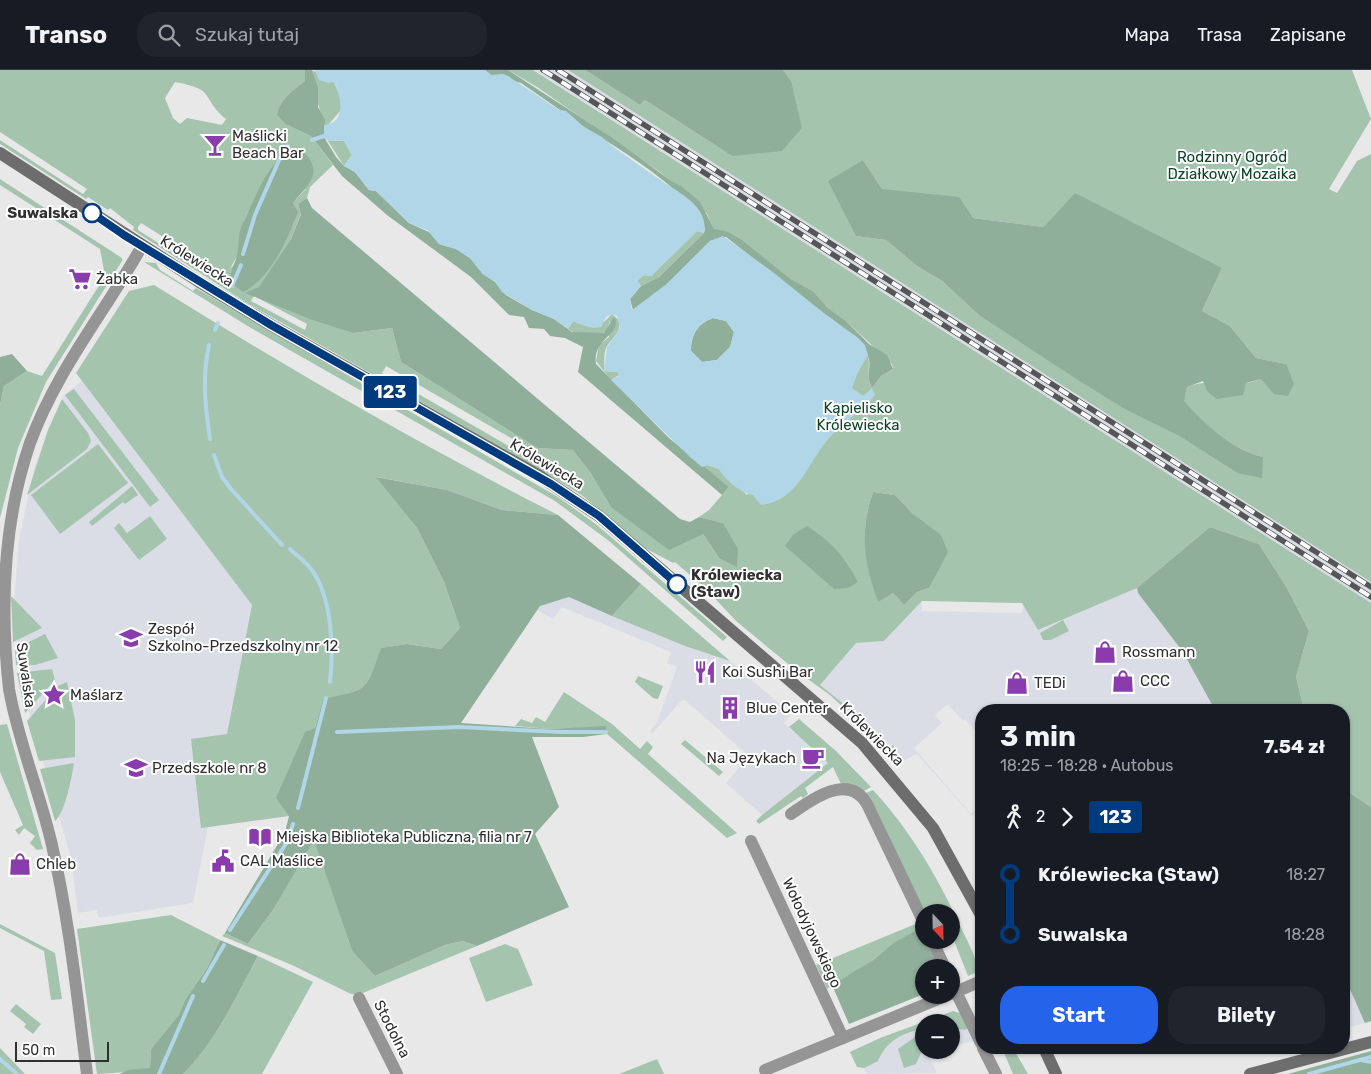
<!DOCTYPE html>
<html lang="pl">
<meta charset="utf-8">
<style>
:root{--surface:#171b24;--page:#20242c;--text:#f1f3f6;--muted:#9ea1a6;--line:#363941;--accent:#2563eb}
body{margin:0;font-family:Rubik,sans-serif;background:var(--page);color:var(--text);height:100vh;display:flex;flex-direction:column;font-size:19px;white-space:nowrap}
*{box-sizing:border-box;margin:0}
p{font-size:16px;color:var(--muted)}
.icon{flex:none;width:28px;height:28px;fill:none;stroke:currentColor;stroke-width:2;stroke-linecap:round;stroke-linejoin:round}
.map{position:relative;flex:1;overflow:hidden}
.side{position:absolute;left:975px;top:634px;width:375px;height:350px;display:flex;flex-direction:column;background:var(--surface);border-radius:20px;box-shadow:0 1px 4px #0004}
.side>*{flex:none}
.badge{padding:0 10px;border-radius:4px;font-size:18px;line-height:32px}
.needle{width:32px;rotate:158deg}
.controls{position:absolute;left:915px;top:834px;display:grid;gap:10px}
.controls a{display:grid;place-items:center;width:45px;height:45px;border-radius:50%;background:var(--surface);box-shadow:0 1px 4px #0004;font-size:25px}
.scale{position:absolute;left:15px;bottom:12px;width:94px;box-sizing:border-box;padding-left:5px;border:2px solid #303030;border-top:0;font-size:14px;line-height:18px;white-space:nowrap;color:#303030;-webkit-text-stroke:4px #fff;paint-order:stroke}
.map>.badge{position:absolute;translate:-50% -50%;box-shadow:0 0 0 2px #fff}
.legs{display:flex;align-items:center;gap:8px;height:55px;padding:0 25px;font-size:16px}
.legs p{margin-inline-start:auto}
.overview{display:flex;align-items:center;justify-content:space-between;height:85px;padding:0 25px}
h1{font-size:28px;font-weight:700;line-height:38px}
.button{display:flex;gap:10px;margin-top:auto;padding:10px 25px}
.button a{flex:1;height:58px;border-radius:20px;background:var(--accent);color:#fff;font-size:20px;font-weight:700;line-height:58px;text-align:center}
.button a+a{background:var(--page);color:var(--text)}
ul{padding:0 25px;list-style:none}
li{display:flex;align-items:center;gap:18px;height:60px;font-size:19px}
li i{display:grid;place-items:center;width:8px;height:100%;margin:0 6px;background:currentColor}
li i::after{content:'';width:12px;height:12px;margin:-6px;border:4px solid;border-radius:50%;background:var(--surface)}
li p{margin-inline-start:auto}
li:first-child i{background:linear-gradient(#0000 50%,currentColor 0)}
li:last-child i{background:linear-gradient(currentColor 50%,#0000 0)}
header{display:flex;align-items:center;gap:30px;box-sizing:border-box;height:70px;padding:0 25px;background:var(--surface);border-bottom:1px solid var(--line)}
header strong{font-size:24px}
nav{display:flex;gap:28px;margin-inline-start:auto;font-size:18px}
.search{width:350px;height:45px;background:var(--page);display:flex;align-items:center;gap:12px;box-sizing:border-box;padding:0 18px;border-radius:20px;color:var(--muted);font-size:19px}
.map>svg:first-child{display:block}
.built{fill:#dadde6}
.green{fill:#a5c4ae;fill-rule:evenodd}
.forest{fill:#8faf9a}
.water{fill:#b0d6e7;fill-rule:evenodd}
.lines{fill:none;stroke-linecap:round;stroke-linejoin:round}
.stream{stroke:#b0d6e7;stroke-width:4}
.street{stroke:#969595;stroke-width:12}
.secondary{stroke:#6e6d6d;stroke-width:12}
.rail-casing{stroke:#565657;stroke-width:5.5}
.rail{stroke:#fff;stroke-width:4;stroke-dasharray:11;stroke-linecap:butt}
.line-1-casing{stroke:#fff;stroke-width:11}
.line-1{stroke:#003b80;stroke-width:8}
.stop-1-dot{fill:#fff;stroke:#003b80;stroke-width:2.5}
.labels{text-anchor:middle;stroke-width:4;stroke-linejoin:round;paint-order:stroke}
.poi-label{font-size:15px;fill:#303030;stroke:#fff;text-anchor:start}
.park-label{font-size:15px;fill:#0d4527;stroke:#fff}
.stop-label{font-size:15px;font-weight:bold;fill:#303030;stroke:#fff;text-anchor:end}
.street-label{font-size:15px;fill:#303030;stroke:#fff}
</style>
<header>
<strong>Transo</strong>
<div class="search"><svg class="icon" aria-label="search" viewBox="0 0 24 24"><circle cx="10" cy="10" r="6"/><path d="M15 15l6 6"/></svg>Szukaj tutaj</div>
<nav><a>Mapa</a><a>Trasa</a><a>Zapisane</a></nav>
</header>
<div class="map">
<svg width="1371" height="1004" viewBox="0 0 1371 1004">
<rect width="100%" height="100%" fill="#e8e8e9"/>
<g class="built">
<path d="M534 0H568L1371 512V533Z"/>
<path d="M82 311 252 535 250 547 289 746 208 757 193 833 98 848 97 840 78 843 71 788 22 618 13 551 19 469 34 399 48 360 64 325Z"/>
<path d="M1137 518 1138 523 1183 582 1216 640H981V672L979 669 981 667 965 649 963 651 948 634 935 645 942 653 914 678 971 744 981 736 972 746 917 684 901 692 891 682 895 678 893 675 890 678 855 643 820 615 856 573 884 571 922 531V541L1022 543 1023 533 1038 560Z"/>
<path d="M569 527 685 576 730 591 791 644 784 653 828 693 762 745 726 713 749 686 685 630 681 631 652 664 650 661 657 652 677 597 667 593 671 582 562 537 553 549 537 540 540 536Z"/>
<path d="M1344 906 1365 953 1344 959Z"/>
<path d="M961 946 973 971 951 977V952H925Z"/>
<path d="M924 953V980H942L928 984 937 1003 867 1004 855 982Z"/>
</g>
<g class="green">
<path d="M0 0H305V11C294 19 279 30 277 45L285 54 311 66 333 95 310 117 307 128 298 134 301 143 291 169 259 218 246 223 353 263 392 258 401 292 537 378 573 380 592 405 703 464 719 488 723 453 699 447 709 440 729 417 702 397 707 395 719 399 747 425 858 302 866 286 868 285C871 298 865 306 872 318L881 306 893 299 892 294 846 251 827 237 813 221 791 209 741 169 729 162 714 160 707 144 661 103 537 17 508 0H533L1371 533V737L1344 719V640H1304L1296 607 1309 561 1287 518 1259 474 1210 457 1137 518 1038 560 1022 533 922 531 884 571 856 573 820 615 855 643 890 678 893 675 895 678 891 682 830 625 798 602 736 551 706 519 675 492 673 493 645 478 583 426 544 402 247 233 133 160 134 157 110 138 108 140 88 127 86 129 0 74V70L83 124 87 119 0 62ZM175 12C218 20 199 26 226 49L222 55 187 48 180 54 173 48 165 28ZM306 119 230 199 237 186 241 157 250 139ZM141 153 221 203 220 212 138 160V157ZM254 226 307 254 305 260 251 231ZM386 296 575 405 571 412 382 303ZM873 422 895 425 913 444 929 518 917 522 904 535 893 523 878 531C866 488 858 467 873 422Z"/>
<path d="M312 0 334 12 341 30V40L328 55H324L318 33V16Z"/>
<path d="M568 0H585L640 35 645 30 732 86 791 11 783 0H1352L1371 49 1329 119 1337 123 1357 91 1371 84V512ZM863 90 882 119 973 148 1044 157 1222 198 1202 241 1230 256 1256 288 1286 294C1273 302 1261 311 1246 313 1223 316 1211 308 1187 317L1183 332C1204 354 1233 380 1263 387L1237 403 1179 366 1126 340 980 246 942 211 917 196 886 170 856 166Z"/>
<path d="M334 70 344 71 352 85 344 96 328 71Z"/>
<path d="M0 109 122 188V191L46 312 18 378 0 448V335L4 316 27 301 42 306 105 206 100 179 0 115Z"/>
<path d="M697 161 704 163 659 207 641 216 637 211 644 205 651 206Z"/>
<path d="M144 192 156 193 160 200 193 221 196 218 558 427 597 455 727 567 723 571 609 471 555 431 251 258Z"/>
<path d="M154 215C286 297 420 375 558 445L502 440 447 420 377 407 417 458 444 512 460 558 441 579 407 574 382 578C366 621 367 620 323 630L289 746 201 758 191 669 227 664 252 535 76 303 129 221Z"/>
<path d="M612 244 620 251C620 263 613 267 607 276 603 283 605 293 604 301L618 302 619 305 611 310 596 291 599 275 609 267 610 250 607 261C597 267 577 266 568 259L573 251 580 254 604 252Z"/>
<path d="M74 319 159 430 150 437 65 325Z"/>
<path d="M62 329 88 363 91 371 87 379 27 425 48 360Z"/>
<path d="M98 374 128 413 60 464 31 425Z"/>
<path d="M132 416 138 425 125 434 123 432 92 456 89 452Z"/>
<path d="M150 446 167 469 139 490 114 458 119 453 127 463Z"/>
<path d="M641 514 730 591 685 576 612 546Z"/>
<path d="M11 526 42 558 13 572Z"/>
<path d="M1063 550 1069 561 1051 570H1043L1040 563Z"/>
<path d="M45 564 58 588 35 595H16L15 579Z"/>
<path d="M52 599 55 610 25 643 17 603Z"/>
<path d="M638 606 663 616 658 629 653 628 635 612Z"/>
<path d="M67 612 75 650V687L39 691 27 651 58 616Z"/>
<path d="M564 622 612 654 640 679 647 671 653 677 648 684 737 763 727 768 607 664 606 657 550 659 515 656 521 649 532 653 536 647 545 652Z"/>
<path d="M799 649 836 681 871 717 864 721 854 715 841 714 833 697 805 718 808 724 803 728 801 726 759 754 756 751 762 745 828 693 789 657Z"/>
<path d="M7 654 43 779 37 780 30 773 35 766 24 758 19 765 15 760 23 755 0 702V655Z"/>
<path d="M685 670 723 702 719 706 681 674Z"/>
<path d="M74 693C72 706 65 743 55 751L40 699Z"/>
<path d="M873 720C911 761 940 811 963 862 969 874 977 888 977 902L968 906 951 863V842H939L937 839 924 842 866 723Z"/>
<path d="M314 769 352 881 375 906 445 875 463 871 477 876 358 925 351 924 292 895 222 866 225 863 248 874 273 840Z"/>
<path d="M171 845 220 870 207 898 185 930 178 946 151 979 150 999C131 1000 115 1004 97 1004L77 859Z"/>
<path d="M918 853 920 858C903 867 889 877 874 889 859 900 842 908 827 919L816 895Z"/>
<path d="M0 854 55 883 62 929 51 930 44 881 0 858Z"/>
<path d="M505 874 518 879 533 915 486 932 469 888Z"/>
<path d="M258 886 313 912 262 1004H183C216 972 236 926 258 886Z"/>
<path d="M16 934 41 954 33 964 24 957 26 954 10 941Z"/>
<path d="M953 941 960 943 968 958 965 960 951 958V952H924V959C903 962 886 971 878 991L864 998 857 997 850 982 880 968Z"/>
<path d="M924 966V976L916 994 904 998 898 979 915 967Z"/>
<path d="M0 978 25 1004H0Z"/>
<path d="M1002 978H1013L1028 1004H1013Z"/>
<path d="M657 989 664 1004H619Z"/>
</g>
<g class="forest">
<path d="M305 0H312L318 16V37L325 50 324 67 336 87 344 96 355 102 369 120 376 121 409 153 431 163 439 174 456 179 470 188 483 204 495 212 506 225 532 240 554 249 572 262 604 263 614 247C624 264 592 268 596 294L669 368 729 417 722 425 578 302 583 277 565 268 550 266 544 259 529 258 524 247 509 245 471 207 387 145 342 106 311 66 285 54 277 45C279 30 294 19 305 11Z"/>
<path d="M485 0H508L614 69 671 111 681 116 700 132 714 159 729 162 741 169 791 209 813 221 827 237 846 251 869 274 887 285 893 299 881 306 872 318C865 304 871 302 869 289 867 276 837 252 826 245L726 167 710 171 667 214 633 240 630 229 641 216 659 207 704 163 705 158C694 145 683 128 670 116 644 94 613 75 584 57 575 51 570 42 560 40L521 13 491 5Z"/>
<path d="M585 0H783L791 11 802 58 782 81 732 86 645 30 640 35Z"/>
<path d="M301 79C325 102 310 113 293 133L298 142C287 170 271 208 243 222L231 213C229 201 235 196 237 184 239 176 238 166 241 157 243 152 247 146 249 140 260 118 273 81 301 79Z"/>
<path d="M863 90 882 119 959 127 973 148 1044 157 1075 123 1222 198 1202 241 1230 256 1256 288 1286 294 1294 314 1288 326 1274 324 1261 309 1246 313 1243 325 1217 329 1207 321 1203 311 1187 317 1184 331C1204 354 1233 380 1263 387L1262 408 1237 403 1179 366 1126 340 1078 310 980 246 942 211 917 196 886 170 856 166 828 111Z"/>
<path d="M307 128 312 138 680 449 690 452 699 447 723 453 738 479 737 497 719 488 703 464 669 480 612 438 592 405 573 380 537 378 401 292 392 258 353 263 310 249 245 223 259 217 291 169 301 144 298 134Z"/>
<path d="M713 248 726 251 734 262 730 277 717 290 702 292 691 281C691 265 697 254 713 248Z"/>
<path d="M12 284 27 301 4 316 0 335V287Z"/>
<path d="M376 407 447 420 502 440 558 445 641 514 612 546 569 527 540 536 461 653 550 659 606 656 607 664 583 667H532L559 737 535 764 569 837 477 876 463 871 445 875 375 906 352 881 314 770 273 840 248 874 225 863 285 762 289 746 276 728 305 662 315 658 323 629C367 620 366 622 381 578L407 574 441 579 460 558 444 512 417 458Z"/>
<path d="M873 422 895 425 913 444 941 465 948 482 929 518 917 522 904 535 893 523 878 532C864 492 859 463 873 422Z"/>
<path d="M807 456C833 473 843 485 858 512L848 518 834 519 785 476 793 465Z"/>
<path d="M1210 457 1259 474 1287 518 1309 561 1296 607 1304 640H1215L1183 582 1138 523 1137 518Z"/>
<path d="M1344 719 1371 737V951L1365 953 1344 906Z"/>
<path d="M920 858 938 897 924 898V924L849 954 832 915 873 890 895 872Z"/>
<path d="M220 870 258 886C236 926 216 972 183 1004H119L128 1000 150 998 151 979 178 946 185 930 207 898Z"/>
<path d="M1371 981V1004H1288Z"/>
</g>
<path class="water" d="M315 0H485L491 5 503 4 508 6 559 40 566 41 584 57 602 67 612 76 666 114C683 124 709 139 704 163L697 161 651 206 644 205 637 211 641 216 630 229 632 240 667 214 710 171 723 166 774 203 826 245 857 267 865 275 868 285 858 302 852 318 863 326 872 318 875 325C860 344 844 351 830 367 808 391 799 431 761 435L753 425C742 424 724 409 719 399L708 395 702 397 690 387 611 310 619 306 618 302 604 301 607 277 620 258 617 246 612 244 606 247 601 257C590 259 584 256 573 251L568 259 554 249 532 240 502 222 495 212 483 204 470 188 456 179 439 174 427 160 409 153 376 121 369 120 355 102 344 96 352 85 344 71H328L324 67V55C347 53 341 26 334 12L328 13 319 10ZM713 248 726 251 734 262 730 277 717 290 702 292 691 281C690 265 697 254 713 248Z"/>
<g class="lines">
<g class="stream">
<path d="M312 70 324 66"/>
<path d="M243 184 255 145 284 79 288 76"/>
<path d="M232 216 241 195"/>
<path d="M215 260 218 253"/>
<path d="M209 275C202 307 205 336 210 369"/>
<path d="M214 385 222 407 231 419 282 475"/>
<path d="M290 479C297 486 306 492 312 500 332 528 334 579 330 612"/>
<path d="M337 662 459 657 561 662H606"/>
<path d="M298 738 326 628"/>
<path d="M230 860 287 772 293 754"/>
<path d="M203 911 224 875"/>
<path d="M0 989 17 1004"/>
<path d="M1361 990 1371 992"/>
<path d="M159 1004 193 926"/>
<path d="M1309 1004 1371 987"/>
</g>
<g class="street">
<path d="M791 744C812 729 849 702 867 734L924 853"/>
<path d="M751 771 843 968"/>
<path d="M932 870 945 898"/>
<path d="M951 924 981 911"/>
<path d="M359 928 397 1004"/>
<path d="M959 928 981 973"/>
<path d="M983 978 996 1004"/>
<path d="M765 1000 948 925"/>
<path d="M87 1004C77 926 69 847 51 771 39 720 18 671 9 619 0 537 3 452 30 373 56 301 105 242 142 176"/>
</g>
<g class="secondary">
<path d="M0 83 198 211 271 255 538 405 599 446 862 673 933 758 981 845"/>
<path d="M1044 978 1056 1004"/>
<path d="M1250 1004 1371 972"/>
</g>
<defs>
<g id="rail">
<path d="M543 0 1371 527"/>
<path d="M558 0 1371 517"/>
</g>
</defs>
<use href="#rail" class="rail-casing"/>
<use href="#rail" class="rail"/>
</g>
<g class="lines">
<defs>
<path id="line-1" d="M92 143 124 165 271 255 551 414 599 446 677 514"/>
</defs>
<use href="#line-1" class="line-1-casing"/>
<use href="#line-1" class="line-1"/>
</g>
<defs>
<symbol id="bar-bare" viewBox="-9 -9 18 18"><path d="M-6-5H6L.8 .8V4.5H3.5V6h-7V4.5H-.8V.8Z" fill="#8a3cad" stroke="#fff" stroke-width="2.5" paint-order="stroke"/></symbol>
<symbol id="supermarket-bare" viewBox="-9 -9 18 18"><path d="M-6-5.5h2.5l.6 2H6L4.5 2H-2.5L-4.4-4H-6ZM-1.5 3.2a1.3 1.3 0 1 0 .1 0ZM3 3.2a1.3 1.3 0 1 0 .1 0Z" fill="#8a3cad" stroke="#fff" stroke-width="2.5" paint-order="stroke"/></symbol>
<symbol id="school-bare" viewBox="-9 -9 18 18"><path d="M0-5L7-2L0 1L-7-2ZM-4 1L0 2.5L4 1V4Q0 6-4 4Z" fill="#8a3cad" stroke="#fff" stroke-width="2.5" paint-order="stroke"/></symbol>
<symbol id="shop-bare" viewBox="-9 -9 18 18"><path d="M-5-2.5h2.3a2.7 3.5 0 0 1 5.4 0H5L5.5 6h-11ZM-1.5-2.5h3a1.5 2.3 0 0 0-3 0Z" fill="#8a3cad" stroke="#fff" stroke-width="2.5" paint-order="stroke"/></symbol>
<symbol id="restaurant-bare" viewBox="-9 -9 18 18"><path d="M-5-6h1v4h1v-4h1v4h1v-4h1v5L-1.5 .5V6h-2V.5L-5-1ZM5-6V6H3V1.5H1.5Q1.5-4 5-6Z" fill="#8a3cad" stroke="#fff" stroke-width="2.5" paint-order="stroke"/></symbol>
<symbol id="sight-bare" viewBox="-9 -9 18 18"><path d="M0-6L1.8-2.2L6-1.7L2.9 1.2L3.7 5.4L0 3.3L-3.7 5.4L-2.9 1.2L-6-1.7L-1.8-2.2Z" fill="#8a3cad" stroke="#fff" stroke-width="2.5" paint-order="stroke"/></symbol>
<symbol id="building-bare" viewBox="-9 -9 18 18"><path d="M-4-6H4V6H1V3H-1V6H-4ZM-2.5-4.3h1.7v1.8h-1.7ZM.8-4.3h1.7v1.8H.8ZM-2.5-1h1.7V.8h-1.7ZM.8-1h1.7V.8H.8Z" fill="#8a3cad" stroke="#fff" stroke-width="2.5" paint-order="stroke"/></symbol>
<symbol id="cafe-bare" viewBox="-9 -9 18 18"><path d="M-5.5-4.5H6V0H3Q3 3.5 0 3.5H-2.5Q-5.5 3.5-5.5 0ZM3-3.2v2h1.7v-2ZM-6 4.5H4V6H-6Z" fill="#8a3cad" stroke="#fff" stroke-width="2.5" paint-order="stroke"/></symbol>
<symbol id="library-bare" viewBox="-9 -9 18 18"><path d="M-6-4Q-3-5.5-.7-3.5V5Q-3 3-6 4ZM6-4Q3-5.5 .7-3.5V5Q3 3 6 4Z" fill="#8a3cad" stroke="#fff" stroke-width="2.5" paint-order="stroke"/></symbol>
<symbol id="civic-bare" viewBox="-9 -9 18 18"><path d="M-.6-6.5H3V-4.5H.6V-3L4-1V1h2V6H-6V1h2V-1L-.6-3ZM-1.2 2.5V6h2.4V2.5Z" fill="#8a3cad" stroke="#fff" stroke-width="2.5" paint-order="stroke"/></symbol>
</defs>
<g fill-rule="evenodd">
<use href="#bar-bare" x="199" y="59" width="32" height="32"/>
<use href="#supermarket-bare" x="64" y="193" width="32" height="32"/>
<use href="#school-bare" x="115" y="552" width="32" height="32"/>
<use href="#shop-bare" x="1089" y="566" width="32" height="32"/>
<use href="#restaurant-bare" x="689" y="586" width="32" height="32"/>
<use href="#shop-bare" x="1107" y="595" width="32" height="32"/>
<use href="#shop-bare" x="1001" y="597" width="32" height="32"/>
<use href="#sight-bare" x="38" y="609" width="32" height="32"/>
<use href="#building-bare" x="714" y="622" width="32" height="32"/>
<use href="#cafe-bare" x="797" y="672" width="32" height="32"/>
<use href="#school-bare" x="120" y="682" width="32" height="32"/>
<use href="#library-bare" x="244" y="751" width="32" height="32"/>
<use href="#civic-bare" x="207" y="775" width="32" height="32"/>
<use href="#shop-bare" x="4" y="778" width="32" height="32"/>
</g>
<g class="stop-1-dot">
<circle cx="92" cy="143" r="9"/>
<circle cx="677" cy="514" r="9"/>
</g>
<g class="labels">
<g class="poi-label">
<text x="232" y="71">Maślicki<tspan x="232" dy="17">Beach Bar</tspan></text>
<text x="96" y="214">Żabka</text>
<text x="148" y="564">Zespół<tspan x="148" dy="17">Szkolno-Przedszkolny nr 12</tspan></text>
<text x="1122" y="587">Rossmann</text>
<text x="722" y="607">Koi Sushi Bar</text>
<text x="1140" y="616">CCC</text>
<text x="1034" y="618">TEDi</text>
<text x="70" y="630">Maślarz</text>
<text x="746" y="643">Blue Center</text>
<text x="796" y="693" text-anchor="end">Na Językach</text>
<text x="152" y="703">Przedszkole nr 8</text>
<text x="276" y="772">Miejska Biblioteka Publiczna, filia nr 7</text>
<text x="240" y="796">CAL Maślice</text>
<text x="36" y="799">Chleb</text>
</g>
<g class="park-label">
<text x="1232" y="92">Rodzinny Ogród<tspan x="1232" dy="17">Działkowy Mozaika</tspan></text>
<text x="858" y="343">Kąpielisko<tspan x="858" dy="17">Królewiecka</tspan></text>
</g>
<g class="stop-label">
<text x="78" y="148">Suwalska</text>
<text x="691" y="510" text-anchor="start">Królewiecka<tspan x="691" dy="17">(Staw)</tspan></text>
</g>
<g class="street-label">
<text transform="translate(197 191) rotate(32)" y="5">Królewiecka</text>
<text transform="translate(547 394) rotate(31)" y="5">Królewiecka</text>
<text transform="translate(26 605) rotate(82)" y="5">Suwalska</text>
<text transform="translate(872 664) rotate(45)" y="5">Królewiecka</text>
<text transform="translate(812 863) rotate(65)" y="5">Wołodyjowskiego</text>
<text transform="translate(392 959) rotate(63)" y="5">Stodolna</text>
</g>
</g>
</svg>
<div class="controls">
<a><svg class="needle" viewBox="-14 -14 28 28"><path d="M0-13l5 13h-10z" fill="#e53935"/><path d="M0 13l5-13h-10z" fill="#9ea1a6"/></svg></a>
<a>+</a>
<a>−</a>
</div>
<div class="scale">50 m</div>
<b class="badge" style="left:390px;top:322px;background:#003b80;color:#fff">123</b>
<section class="side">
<div class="overview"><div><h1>3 min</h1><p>18:25 – 18:28 · Autobus</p></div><b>7.54 zł</b></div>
<div class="legs"><svg class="icon" aria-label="walk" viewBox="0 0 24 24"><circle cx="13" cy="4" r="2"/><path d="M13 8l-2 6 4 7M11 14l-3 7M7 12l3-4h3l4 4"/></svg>2<svg class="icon" aria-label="forward" viewBox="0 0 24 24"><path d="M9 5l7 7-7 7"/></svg><b class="badge" style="background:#003b80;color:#fff">123</b></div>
<ul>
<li><i style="color:#003b80"></i><b>Królewiecka (Staw)</b><p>18:27</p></li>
<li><i style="color:#003b80"></i><b>Suwalska</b><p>18:28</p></li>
</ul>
<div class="button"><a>Start</a><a>Bilety</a></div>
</section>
</div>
